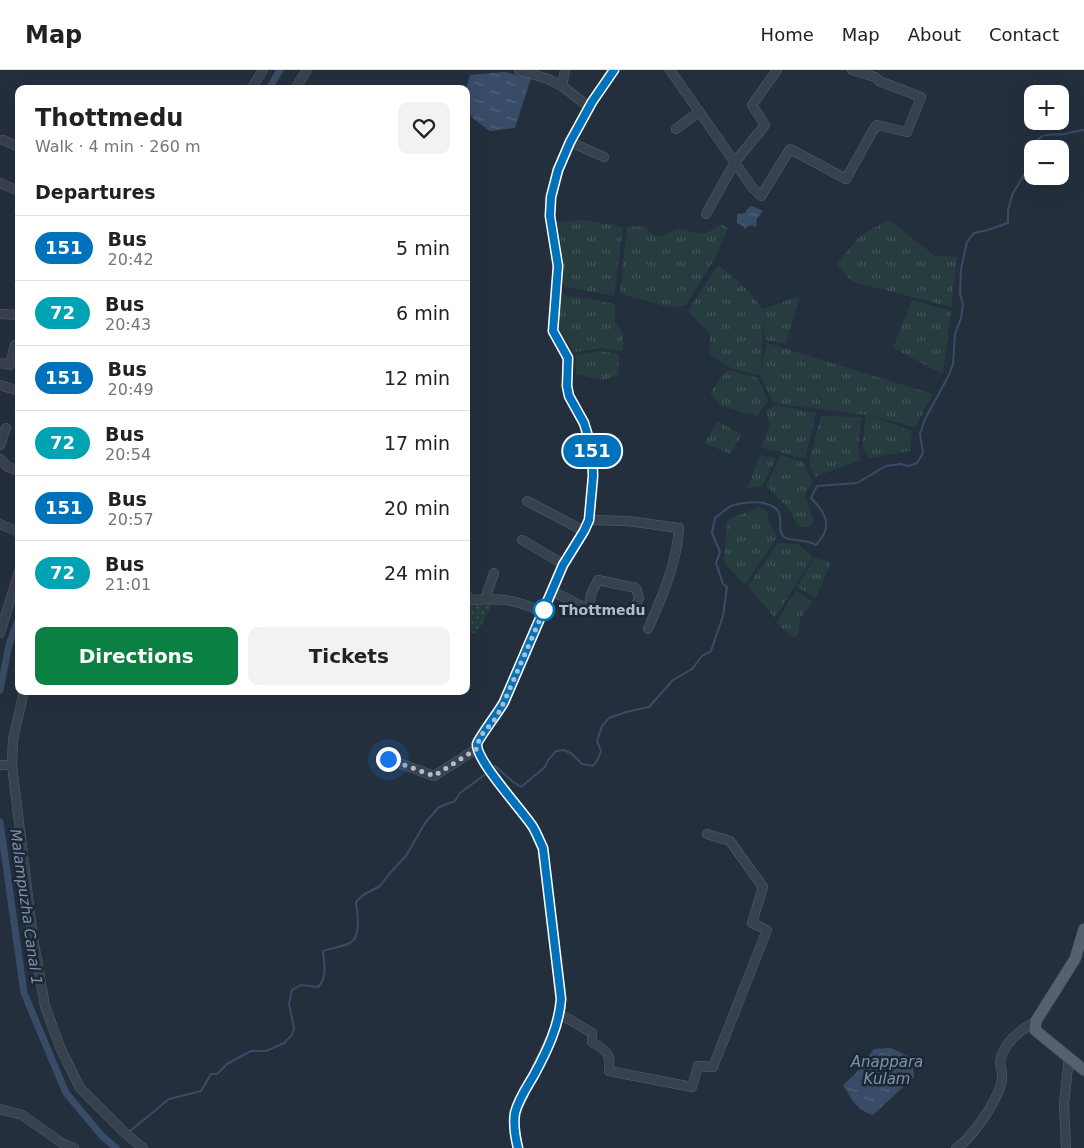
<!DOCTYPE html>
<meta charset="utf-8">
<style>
:root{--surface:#fff;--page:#f2f2f2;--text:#202124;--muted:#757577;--line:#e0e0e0;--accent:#0b8043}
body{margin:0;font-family:"DejaVu Sans",sans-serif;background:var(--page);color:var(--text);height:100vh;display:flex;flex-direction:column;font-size:19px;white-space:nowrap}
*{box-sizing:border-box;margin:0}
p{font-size:16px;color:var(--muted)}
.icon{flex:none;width:28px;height:28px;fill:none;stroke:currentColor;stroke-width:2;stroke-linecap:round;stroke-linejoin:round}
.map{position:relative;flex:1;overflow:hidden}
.details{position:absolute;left:15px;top:15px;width:455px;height:610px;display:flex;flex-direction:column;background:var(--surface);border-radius:10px;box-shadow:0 5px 20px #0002}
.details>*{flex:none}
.badge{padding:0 10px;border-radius:16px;font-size:18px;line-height:32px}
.buttons{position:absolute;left:1024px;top:15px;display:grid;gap:10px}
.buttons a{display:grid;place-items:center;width:45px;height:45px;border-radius:10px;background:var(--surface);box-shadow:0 5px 20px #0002;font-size:25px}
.you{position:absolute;width:25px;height:25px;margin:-12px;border:4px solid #fff;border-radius:50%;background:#1a73e8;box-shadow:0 0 0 8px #1a73e833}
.map>.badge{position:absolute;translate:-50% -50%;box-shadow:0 0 0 2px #fff}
h2{padding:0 20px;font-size:19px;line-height:45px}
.round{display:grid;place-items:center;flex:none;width:52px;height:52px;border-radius:10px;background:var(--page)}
.overview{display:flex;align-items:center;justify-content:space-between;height:85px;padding:0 20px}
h1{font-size:24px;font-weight:600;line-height:38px}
.action{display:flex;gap:10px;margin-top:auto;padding:10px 20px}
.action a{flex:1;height:58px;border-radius:10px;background:var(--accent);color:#fff;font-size:20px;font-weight:600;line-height:58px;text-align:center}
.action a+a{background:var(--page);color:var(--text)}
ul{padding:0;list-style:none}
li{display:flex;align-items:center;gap:15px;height:65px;padding:0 20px;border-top:1px solid var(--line)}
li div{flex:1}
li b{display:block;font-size:19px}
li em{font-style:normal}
li .badge{min-width:55px;font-weight:700;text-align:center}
header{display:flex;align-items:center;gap:30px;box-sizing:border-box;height:70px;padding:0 25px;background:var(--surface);border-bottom:1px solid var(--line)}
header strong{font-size:24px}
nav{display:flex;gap:28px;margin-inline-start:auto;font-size:18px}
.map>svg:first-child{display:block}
.grass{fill:url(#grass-tufts)}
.park{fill:url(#park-dots)}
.water{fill:url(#water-ripples)}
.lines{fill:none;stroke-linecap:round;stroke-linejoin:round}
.stream{stroke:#394c67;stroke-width:2}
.canal{stroke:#394c67;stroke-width:7}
.minor-casing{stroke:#565f6c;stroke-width:10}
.major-casing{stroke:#414a57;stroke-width:12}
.minor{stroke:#38414e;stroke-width:9}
.major{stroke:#56606e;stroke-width:11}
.line-casing{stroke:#fff;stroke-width:11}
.line{stroke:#0072bc;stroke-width:8}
.walk{stroke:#b4bcc9;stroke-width:5;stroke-dasharray:0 9}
.stop-dot{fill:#fff;stroke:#0072bc;stroke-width:2.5}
.labels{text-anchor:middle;stroke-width:5;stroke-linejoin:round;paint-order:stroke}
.stop-label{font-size:14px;font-weight:bold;fill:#b4bcc9;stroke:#1d2633;text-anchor:start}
.water-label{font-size:15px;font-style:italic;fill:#7c92b1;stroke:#1d2633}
</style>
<header>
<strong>Map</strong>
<nav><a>Home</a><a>Map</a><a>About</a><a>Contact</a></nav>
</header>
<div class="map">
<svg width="1084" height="1078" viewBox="0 0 1084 1078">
<defs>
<pattern id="grass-tufts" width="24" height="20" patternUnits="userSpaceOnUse" patternTransform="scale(1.25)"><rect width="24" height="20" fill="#263c3f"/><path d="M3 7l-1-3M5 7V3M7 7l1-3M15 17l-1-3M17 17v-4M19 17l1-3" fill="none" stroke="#435659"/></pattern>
<pattern id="park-dots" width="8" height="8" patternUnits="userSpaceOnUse" patternTransform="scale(1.25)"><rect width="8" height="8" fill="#263c3f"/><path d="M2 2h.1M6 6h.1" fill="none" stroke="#435659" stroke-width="1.8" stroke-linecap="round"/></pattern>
<pattern id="water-ripples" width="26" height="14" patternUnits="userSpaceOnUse" patternTransform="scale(1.25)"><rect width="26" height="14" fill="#394c67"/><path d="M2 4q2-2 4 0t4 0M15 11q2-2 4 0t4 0" fill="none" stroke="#53647b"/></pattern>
</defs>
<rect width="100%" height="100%" fill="#242f3e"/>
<g class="grass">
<path d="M584 150 623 157 614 226 563 216 561 171 557 152Z"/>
<path d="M889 150 935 186 957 187 951 237 853 212 836 194 861 165Z"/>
<path d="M721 154 728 158 715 188 686 235 673 238 620 224 627 157 643 156 654 165 662 166 678 158 681 160 683 159C702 165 704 166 721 154Z"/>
<path d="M718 195 743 215 763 239 800 226 786 274 765 270 763 252 761 300 767 273 933 324 915 357 869 345 912 361 910 381 868 388 862 375 866 345 773 333 760 305 733 299 709 284 710 264 688 241Z"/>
<path d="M561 224 615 234V253L623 262V282L604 278 574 282 557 256Z"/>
<path d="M912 230 951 241 943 304 893 278Z"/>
<path d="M599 281 619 284 618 306 602 310 576 304V285Z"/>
<path d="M727 300 758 308 768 331 757 346 721 336 710 323Z"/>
<path d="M775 335 816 343 805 389 761 377 770 356 766 340Z"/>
<path d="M821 346 862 347 858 376 861 390 815 407 809 392Z"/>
<path d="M718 351 742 365 730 384 704 373Z"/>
<path d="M760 385 776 388 762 416 747 419Z"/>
<path d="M781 385 803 392 812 411 805 426 814 451 809 457H800C795 452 793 446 789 440 782 431 775 423 766 416Z"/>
<path d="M760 437 767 441 768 450 777 467 745 515 724 492 727 450Z"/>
<path d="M778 473 798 474 813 487 775 548 748 516Z"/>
<path d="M814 488 831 492 816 528 797 517Z"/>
<path d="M796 521 813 532 800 548 798 565 793 568 776 553Z"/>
</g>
<path class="park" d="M466 531 493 533 476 565 466 558Z"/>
<g class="water">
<path d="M504 2 531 8 515 58 490 61C484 56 476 52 471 46 462 35 466 17 470 5Z"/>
<path d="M752 136 763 141 757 148 756 157 750 155 745 159 742 155 737 153V144L745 143 748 138Z"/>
<path d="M891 978 912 988 914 1007 873 1045C857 1041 851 1028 843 1015L855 1004 874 979Z"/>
</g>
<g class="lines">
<g class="stream">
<path d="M1034 79C1038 60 1050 66 1064 64 1070 63 1077 61 1084 60"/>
<path d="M492 698 495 696 512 711 521 717 545 697 548 690 556 681 564 680 572 684 582 694 593 696 598 689 601 681 597 671 602 656 609 648 626 642 649 637 673 610 692 599 702 586 711 581 723 546 727 517 723 514 716 493 720 482 712 463 715 448C721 444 728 436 734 435 746 431 770 430 778 441 783 449 777 461 784 467 790 472 806 468 816 475 819 471 824 466 825 461 830 448 819 436 811 428L817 416 857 413 886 396 900 394 909 396 917 393 923 383 920 364 925 349 949 305 953 294 955 264 961 248 963 234 960 224 961 199 967 172 974 163 988 160 1008 153V140L1013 123 1032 92"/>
<path d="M129 1062 169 1029 201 1021 211 1004H217L227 994 251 981H266L284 973 292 965 294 958 289 934 292 920 301 915 318 917C328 907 324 894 323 881 331 878 342 877 350 873 362 866 357 843 356 832L363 825 380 816 390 803 406 786 425 753 439 737 455 731 460 723 487 703"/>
</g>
<g class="canal">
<path d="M269 19 280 0"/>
<path d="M0 620 9 575 19 547"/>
<path d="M0 752 24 923 66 1023 102 1066 116 1078"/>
</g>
<defs>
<g id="minor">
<path d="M519 0 548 9 562 16 589 37"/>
<path d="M670 0 752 117 761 126 790 79 846 109 872 62 877 55 907 62 921 27 879 11 875 7 852 0"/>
<path d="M562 16 565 0"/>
<path d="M251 19 263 0"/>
<path d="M295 19 307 0"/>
<path d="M676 59 699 42"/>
<path d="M3 70 19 77"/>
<path d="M570 72 604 87"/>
<path d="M0 113 19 121"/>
<path d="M706 144 735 92 765 55 752 35 777 0"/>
<path d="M0 244 19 245"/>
<path d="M0 293 10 295 15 275"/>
<path d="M0 315 19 321"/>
<path d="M0 375 6 358"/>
<path d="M0 389 8 397 19 401"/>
<path d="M527 431 584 461"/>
<path d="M589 450 628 451 679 458C677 493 662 527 648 559"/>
<path d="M0 454 19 462"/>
<path d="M522 470 563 494"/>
<path d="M552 521 589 540 591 524 598 510 636 518 639 528 634 539"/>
<path d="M466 524 470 530C502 528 514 529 543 542"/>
<path d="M485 529 494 503"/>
<path d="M0 563 19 502"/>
<path d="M24 621 13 670 12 695 33 868 45 936 60 977 80 1018 124 1062 143 1078"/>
<path d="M388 689 434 706 478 678"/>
<path d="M0 695H12"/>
<path d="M560 944 592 963V972C606 981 611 982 609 1001L692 1017 698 996 713 997 767 860 752 853 763 817 730 771 707 764"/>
<path d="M0 1039 22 1045 62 1073 74 1078"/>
<path d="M518 1078 514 1055 516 1041 557 955 560 944 561 929 543 779C540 772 537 764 533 757 523 740 476 691 477 674 478 669 500 640 504 632L563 495 584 461 589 450 593 406 592 379 583 353 569 326 567 316V288L553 261 558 196 550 146 551 127 558 100 570 72 592 31 614 0"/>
<path d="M956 1078C972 1069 1001 1026 1002 1008 1003 998 997 993 1003 982 1010 967 1023 959 1036 951"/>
<path d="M1066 1078 1064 1034 1069 987"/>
</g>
<path id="major" d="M1084 859 1075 889 1036 951 1035 960 1084 1000"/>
</defs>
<use href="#minor" class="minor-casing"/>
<use href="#major" class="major-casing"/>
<use href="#minor" class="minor"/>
<use href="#major" class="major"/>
</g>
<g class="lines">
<defs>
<path id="line" d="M518 1078C515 1066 513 1055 515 1043 518 1030 527 1017 534 1005 547 981 559 956 561 929L543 778C540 772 537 764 533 757 523 741 476 691 477 674 478 669 500 640 504 632L563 495 584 461 589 450 593 406 592 379 584 353 569 326 567 316 568 288 553 261 558 196 550 146 551 127 558 100 570 72 592 32 614 0"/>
</defs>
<use href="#line" class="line-casing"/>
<use href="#line" class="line"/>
<path class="walk" d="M388 689 434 706 478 678 479 668 496 648 504 632 544 540"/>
</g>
<circle class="stop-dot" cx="544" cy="540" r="10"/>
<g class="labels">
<g class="stop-label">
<text x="559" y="545">Thottmedu</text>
</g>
<g class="water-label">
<text transform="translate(26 837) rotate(82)" y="5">Malampuzha Canal 1</text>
<text x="887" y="997">Anappara<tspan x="887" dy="17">Kulam</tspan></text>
</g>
</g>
</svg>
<div class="buttons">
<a>+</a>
<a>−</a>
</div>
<div class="you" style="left:388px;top:689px"></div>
<b class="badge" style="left:592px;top:381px;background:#0072bc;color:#fff">151</b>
<section class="details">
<div class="overview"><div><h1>Thottmedu</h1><p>Walk · 4 min · 260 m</p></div><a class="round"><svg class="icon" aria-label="heart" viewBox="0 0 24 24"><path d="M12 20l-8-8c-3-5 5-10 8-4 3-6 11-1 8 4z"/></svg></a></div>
<h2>Departures</h2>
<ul>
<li><span class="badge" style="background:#0072bc;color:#fff">151</span><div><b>Bus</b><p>20:42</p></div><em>5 min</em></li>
<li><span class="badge" style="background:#00a3b4;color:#fff">72</span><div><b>Bus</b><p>20:43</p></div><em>6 min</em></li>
<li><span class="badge" style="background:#0072bc;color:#fff">151</span><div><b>Bus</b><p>20:49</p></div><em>12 min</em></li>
<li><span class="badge" style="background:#00a3b4;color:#fff">72</span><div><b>Bus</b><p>20:54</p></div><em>17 min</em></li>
<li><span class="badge" style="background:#0072bc;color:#fff">151</span><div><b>Bus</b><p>20:57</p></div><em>20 min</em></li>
<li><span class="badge" style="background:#00a3b4;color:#fff">72</span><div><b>Bus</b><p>21:01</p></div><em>24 min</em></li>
</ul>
<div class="action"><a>Directions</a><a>Tickets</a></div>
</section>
</div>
